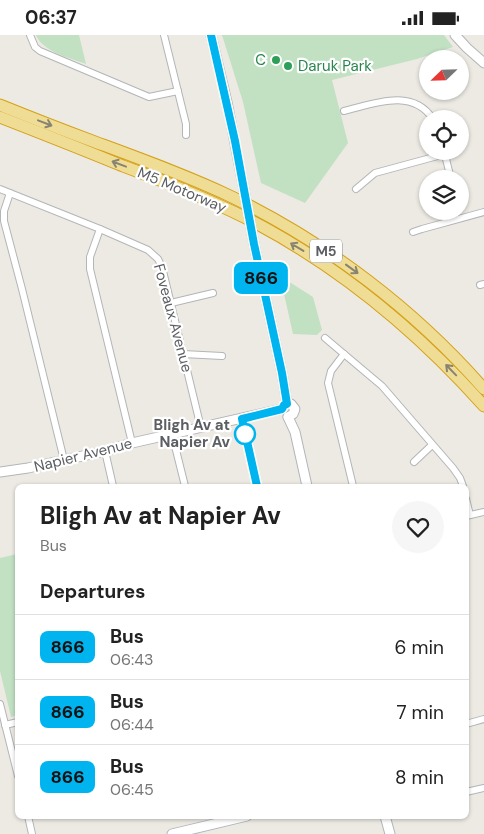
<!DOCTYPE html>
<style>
:root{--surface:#fff;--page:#f6f6f6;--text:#222;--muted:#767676;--line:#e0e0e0}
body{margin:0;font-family:"DM Sans",sans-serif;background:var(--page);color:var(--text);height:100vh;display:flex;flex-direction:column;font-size:19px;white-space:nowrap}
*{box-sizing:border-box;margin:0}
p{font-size:16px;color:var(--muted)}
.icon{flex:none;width:28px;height:28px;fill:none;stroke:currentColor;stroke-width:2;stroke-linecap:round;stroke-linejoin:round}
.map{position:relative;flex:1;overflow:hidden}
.sheet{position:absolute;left:15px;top:449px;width:454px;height:335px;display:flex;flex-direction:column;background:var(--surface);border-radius:8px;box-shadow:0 1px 4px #0004}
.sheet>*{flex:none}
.badge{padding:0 10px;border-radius:8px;font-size:18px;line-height:32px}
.needle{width:32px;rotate:247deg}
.fabs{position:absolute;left:419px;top:15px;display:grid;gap:10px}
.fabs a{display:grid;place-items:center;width:50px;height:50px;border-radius:50%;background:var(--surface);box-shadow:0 1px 4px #0004;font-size:25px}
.map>.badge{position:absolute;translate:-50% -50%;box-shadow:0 0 0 2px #fff}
h2{padding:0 25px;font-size:19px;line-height:45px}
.round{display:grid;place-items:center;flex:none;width:52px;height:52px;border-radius:26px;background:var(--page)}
.head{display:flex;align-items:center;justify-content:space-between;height:85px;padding:0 25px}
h1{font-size:24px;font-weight:700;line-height:38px}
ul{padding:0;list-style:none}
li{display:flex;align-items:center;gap:15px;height:65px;padding:0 25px;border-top:1px solid var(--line)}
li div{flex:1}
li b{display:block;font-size:19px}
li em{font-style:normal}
li .badge{min-width:55px;font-weight:700;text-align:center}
.status{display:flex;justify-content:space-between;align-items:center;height:35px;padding:0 25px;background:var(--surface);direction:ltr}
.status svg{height:14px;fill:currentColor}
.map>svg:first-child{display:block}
.green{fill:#c2e1c3}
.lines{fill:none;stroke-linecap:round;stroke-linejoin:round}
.street-casing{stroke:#b3b5b8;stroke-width:8}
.secondary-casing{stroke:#b2b5b9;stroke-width:11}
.highway-casing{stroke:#d4a11a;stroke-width:13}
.street{stroke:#fff;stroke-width:6}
.secondary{stroke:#fff;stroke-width:9}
.highway{stroke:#f0dd95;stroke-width:11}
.secondary-bridge-casing{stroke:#b2b5b9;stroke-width:11;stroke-linecap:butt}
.secondary-bridge{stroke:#fff;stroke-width:9}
.oneway{stroke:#888471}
.line-casing{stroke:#fff;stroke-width:11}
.line{stroke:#00b5ef;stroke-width:8}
.leisure-dot{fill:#2e9e5b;stroke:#fff;stroke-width:2}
.stop-dot{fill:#fff;stroke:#00b5ef;stroke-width:2.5}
.labels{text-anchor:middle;stroke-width:4.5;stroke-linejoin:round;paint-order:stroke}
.shield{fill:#fff;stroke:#8c8e91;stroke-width:1}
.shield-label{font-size:14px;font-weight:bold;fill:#5b5e62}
.leisure-label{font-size:15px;fill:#27864d;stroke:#fff;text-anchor:end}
.street-label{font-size:15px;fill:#5b5e62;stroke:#fff}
.stop-label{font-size:15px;font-weight:bold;fill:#5b5e62;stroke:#fff;text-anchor:end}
</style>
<div class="status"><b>06:37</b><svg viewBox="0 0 49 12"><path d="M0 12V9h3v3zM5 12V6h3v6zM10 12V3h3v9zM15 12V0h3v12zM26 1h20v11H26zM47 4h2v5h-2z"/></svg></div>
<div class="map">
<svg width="484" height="799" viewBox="0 0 484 799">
<rect width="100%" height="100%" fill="#eceae3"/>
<g class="green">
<path d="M36 0H79L86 29C70 23 43 17 36 0Z"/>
<path d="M222 0H444L453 12 417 24 332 45 348 108 305 168 261 148 243 67Z"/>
<path d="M280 241 313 262 322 295 317 300 293 299Z"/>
<path d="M17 519 18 680 11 682 0 636V523Z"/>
</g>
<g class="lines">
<defs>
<g id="street">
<path d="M30 0 35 12 40 16 149 62 178 56"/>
<path d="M164 0 186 89V100"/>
<path d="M344 76C373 69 412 52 433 84"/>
<path d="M444 116 451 144"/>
<path d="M0 154 100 194 148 215 158 224 162 232 201 393"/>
<path d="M356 154 375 138 445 119"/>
<path d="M10 158 4 176V186L22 254 64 425"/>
<path d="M100 194 90 222V234L132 408"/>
<path d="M413 197 422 194 484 177"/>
<path d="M480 250 484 249"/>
<path d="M171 268 213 258"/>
<path d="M325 303 382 351 453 433 460 443 463 451"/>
<path d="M183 319 222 321"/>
<path d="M344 319 331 336 328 348 353 451"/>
<path d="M241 384 257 451"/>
<path d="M172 399 185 451"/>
<path d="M105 416 113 451"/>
<path d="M414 427 432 410"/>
<path d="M466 464 470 480"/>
<path d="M466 481 484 477"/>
<path d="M0 669 18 741"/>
<path d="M466 689 484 684"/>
<path d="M5 690 18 687"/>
<path d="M466 757 484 753"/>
<path d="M28 781 32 799"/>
</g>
<g id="secondary">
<path d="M211 0 227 67 245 160"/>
<path d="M455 0 467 13 484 28"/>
<path d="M254 209 282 338 287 369"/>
<path d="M287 369H291L295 374 293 379 288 382"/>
<path d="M288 382 295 397 307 451"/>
<path d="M0 437 28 433 105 416 132 408 282 374"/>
<path d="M385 781 390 799"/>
<path d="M172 799 247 781"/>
</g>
<g id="highway">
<path d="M0 70C32 83 63 95 95 107 141 124 188 141 232 162 327 208 415 275 484 354"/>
<path d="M0 82C41 98 82 114 123 131 166 147 208 164 248 184 339 231 417 296 484 371"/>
</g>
</defs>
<use href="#street" class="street-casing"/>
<use href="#secondary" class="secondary-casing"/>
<use href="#highway" class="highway-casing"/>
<use href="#street" class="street"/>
<use href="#secondary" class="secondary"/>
<use href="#highway" class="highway"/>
<defs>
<path id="secondary-bridge" d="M245 160 254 209"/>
</defs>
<use href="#secondary-bridge" class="secondary-bridge-casing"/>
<use href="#secondary-bridge" class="secondary-bridge"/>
</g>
<defs><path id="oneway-shaft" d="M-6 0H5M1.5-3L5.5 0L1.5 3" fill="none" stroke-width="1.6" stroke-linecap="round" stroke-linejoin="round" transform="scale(1.25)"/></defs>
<g class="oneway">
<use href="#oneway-shaft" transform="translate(45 88) rotate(21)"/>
<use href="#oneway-shaft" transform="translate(119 129) rotate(-159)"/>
<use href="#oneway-shaft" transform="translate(297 212) rotate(-149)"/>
<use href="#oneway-shaft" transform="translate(352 234) rotate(36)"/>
<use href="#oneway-shaft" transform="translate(451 335) rotate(-134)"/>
</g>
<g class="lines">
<defs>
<path id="line" d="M211 0 235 106 254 209 282 338 287 369 284 370 282 374 242 384 257 451"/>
</defs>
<use href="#line" class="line-casing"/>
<use href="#line" class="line"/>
</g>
<g class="leisure-dot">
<circle cx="276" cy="25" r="5"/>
<circle cx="288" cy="31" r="5"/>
</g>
<circle class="stop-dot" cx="245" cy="399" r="10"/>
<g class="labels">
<rect class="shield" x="310" y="204.5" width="32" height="23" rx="4"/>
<g class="shield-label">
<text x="326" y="221">M5</text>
</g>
<g class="leisure-label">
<text x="266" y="30">C</text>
<text x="298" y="36" text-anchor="start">Daruk Park</text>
</g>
<g class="street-label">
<text transform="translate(182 155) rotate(23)" y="5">M5 Motorway</text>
<text transform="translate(173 283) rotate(75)" y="5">Foveaux Avenue</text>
<text transform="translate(83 420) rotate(-14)" y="5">Napier Avenue</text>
</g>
<g class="stop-label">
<text x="230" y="395">Bligh Av at<tspan x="230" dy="17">Napier Av</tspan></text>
</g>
</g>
</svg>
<div class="fabs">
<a><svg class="needle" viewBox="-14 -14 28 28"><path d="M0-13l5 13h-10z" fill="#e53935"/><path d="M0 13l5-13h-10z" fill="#767676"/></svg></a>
<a><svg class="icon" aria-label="locate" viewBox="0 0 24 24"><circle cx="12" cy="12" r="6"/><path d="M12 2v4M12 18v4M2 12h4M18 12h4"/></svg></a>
<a><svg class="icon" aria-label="layers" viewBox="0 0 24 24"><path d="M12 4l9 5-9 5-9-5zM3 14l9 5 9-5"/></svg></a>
</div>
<b class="badge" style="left:261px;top:243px;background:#00b5ef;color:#111">866</b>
<section class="sheet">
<div class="head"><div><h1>Bligh Av at Napier Av</h1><p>Bus</p></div><a class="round"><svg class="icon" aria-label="heart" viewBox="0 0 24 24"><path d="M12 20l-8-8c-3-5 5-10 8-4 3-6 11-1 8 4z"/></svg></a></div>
<h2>Departures</h2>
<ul>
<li><span class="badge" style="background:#00b5ef;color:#111">866</span><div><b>Bus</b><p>06:43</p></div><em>6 min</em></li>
<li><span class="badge" style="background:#00b5ef;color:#111">866</span><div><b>Bus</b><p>06:44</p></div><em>7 min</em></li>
<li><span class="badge" style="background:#00b5ef;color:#111">866</span><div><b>Bus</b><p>06:45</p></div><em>8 min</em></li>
</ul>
</section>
</div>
